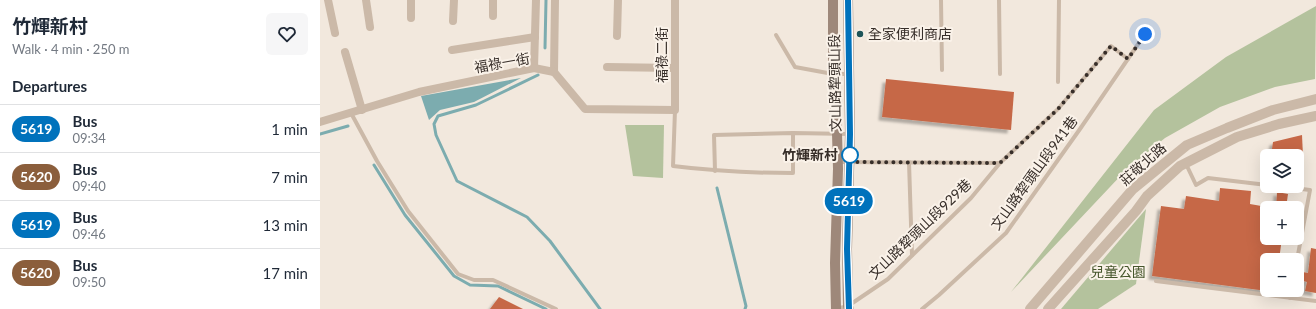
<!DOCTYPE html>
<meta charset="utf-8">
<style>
:root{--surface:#fff;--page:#f6f6f7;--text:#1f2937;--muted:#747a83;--line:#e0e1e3}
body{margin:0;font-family:Lato,"Noto Sans TC",sans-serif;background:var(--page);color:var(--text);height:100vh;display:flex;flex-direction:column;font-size:15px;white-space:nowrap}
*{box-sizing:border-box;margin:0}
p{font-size:13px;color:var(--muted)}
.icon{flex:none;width:22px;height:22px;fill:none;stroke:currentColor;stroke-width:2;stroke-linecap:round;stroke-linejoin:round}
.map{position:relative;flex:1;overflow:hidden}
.panel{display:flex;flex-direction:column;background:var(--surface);width:320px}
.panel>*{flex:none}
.badge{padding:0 8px;border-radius:13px;font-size:14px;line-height:26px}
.buttons{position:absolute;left:940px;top:149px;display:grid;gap:8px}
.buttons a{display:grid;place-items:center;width:44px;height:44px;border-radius:6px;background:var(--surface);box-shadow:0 4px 16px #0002;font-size:20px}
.you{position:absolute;width:20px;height:20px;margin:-10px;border:3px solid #fff;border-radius:50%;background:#1a73e8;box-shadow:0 0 0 6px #1a73e833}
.map>.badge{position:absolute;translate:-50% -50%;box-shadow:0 0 0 2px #fff}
h2{padding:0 12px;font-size:15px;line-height:36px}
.round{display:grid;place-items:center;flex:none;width:42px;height:42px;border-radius:6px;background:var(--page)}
.overview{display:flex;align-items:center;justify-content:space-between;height:68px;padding:0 12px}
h1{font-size:19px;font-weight:700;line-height:30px}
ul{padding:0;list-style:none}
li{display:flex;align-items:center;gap:12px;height:48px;padding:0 12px;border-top:1px solid var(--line)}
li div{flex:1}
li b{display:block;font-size:15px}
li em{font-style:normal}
li .badge{min-width:44px;font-weight:700;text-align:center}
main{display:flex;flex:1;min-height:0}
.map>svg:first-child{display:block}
.green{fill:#b4c29d}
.water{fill:#7cacaf}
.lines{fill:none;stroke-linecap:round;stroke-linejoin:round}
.stream{stroke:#7cacaf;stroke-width:3}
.building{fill:#c66847;filter:url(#shadow)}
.service{stroke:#cbb9a8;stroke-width:4}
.minor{stroke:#cbb9a8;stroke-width:8}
.tertiary{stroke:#cbb9a8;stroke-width:10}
.secondary{stroke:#9e887a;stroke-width:10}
.line-casing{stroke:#fff;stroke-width:9}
.line{stroke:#0072bc;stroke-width:6}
.walk{stroke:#372e29;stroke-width:4;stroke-dasharray:0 7.2}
.poi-dot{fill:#1e5459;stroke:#faf2e9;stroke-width:1.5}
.stop-dot{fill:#fff;stroke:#0072bc;stroke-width:2}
.labels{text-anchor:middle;stroke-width:4;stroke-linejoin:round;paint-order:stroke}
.poi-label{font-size:14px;fill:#372e29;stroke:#faf2e9;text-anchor:start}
.street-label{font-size:14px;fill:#372e29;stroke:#faf2e9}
.stop-label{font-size:14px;font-weight:bold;fill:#372e29;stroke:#faf2e9;text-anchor:end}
.park-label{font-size:14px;fill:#46562c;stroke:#faf2e9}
</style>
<main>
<section class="panel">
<div class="overview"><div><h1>竹輝新村</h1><p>Walk · 4 min · 250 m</p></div><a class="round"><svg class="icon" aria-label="heart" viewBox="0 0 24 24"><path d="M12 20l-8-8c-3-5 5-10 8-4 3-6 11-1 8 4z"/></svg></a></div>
<h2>Departures</h2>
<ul>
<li><span class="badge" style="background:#0072bc;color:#fff">5619</span><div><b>Bus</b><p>09:34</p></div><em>1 min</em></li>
<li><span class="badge" style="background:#8b5e3c;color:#fff">5620</span><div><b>Bus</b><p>09:40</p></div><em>7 min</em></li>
<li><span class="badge" style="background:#0072bc;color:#fff">5619</span><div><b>Bus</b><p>09:46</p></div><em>13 min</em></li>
<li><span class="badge" style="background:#8b5e3c;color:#fff">5620</span><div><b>Bus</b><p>09:50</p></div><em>17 min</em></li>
</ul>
</section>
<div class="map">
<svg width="996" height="309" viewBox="0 0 996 309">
<defs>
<filter id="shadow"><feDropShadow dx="-3.5" dy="3.5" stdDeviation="1" flood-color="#0004"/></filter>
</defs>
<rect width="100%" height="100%" fill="#f2e8dd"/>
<g class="green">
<path d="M996 6 995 79 955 87 900 107 845 138 806 170 691 292 834 110 906 57Z"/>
<path d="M305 125H344L343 178 313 176Z"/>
<path d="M826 209 816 284 778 309H741Z"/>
</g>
<path class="water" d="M201 78 154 102 120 110 109 120 101 96Z"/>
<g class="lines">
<g class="stream">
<path d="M225 48 226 0"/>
<path d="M218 75 156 105 118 116 114 124 116 135 137 181 207 217 230 241 280 309"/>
<path d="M0 134 28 126"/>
<path d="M54 165 85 215 134 276 150 285 178 286 226 309"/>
<path d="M397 188 426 306 425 309"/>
</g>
</g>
<g class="building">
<path d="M566 79 694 92 691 130 562 117Z"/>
<path d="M982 135 983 156H951L953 142Z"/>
<path d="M900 188 931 191 930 204 947 207V238H962L959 260H947V291L832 276 841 206 864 209 866 196 899 201Z"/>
<path d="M957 192 968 194 966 208H956Z"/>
<path d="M991 248 996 249V293L985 291 987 282 977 279V271L988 273Z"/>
<path d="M179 297 203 309H170Z"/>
</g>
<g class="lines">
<g class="service">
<path d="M621 0 622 70"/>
<path d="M679 0 680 74"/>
<path d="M456 35 475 67 513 74H529"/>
<path d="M738 82 739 0"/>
<path d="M355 110 353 166C393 171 433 173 473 173V133"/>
<path d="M31 113 57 161 88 211 138 274 154 280H173L236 309"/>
<path d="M518 162 680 163"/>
<path d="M589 162 592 255"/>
<path d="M866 164 876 185 888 178 947 185"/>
<path d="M395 171 394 135 473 133 530 134"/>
<path d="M957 186 990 190 977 260"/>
<path d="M836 281 996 301"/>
<path d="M970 298 971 290"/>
<path d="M516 309 528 306 568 279 651 198 680 163 738 109 791 46 808 59"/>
<path d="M602 309 619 295 686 233 760 129 825 34"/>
</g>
<g class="minor">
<path d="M8 0 15 33"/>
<path d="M46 0 50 27"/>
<path d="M173 16V0"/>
<path d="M91 18V0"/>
<path d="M133 21 134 0"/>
<path d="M297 36 298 0"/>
<path d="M132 50 215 37"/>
<path d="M25 52 42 110"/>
<path d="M287 67 355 68"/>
<path d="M214 68 216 0"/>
<path d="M234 72 235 0"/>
<path d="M0 122 99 92 214 68 234 72 265 109 355 110V0"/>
</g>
<g class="tertiary">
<path d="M710 309 813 189 867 145 907 128 953 110 996 99"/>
<path d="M728 309 816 211 827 196 860 166 917 137 959 124 996 116"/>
</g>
<g class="secondary">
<path d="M513 0V74L517 133 518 169 515 263 516 309"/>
<path d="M528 0 530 134 527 249 528 306 529 309"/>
</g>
</g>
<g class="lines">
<defs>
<path id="line" d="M528 0 530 134 527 249 529 309"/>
</defs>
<use href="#line" class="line-casing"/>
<use href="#line" class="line"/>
<path class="walk" d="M530 155V162L680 163 738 109 791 46 808 59 825 34"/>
</g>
<circle class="poi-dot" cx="540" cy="34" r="4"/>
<circle class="stop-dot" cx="530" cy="155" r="8"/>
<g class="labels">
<g class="poi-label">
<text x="548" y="39">全家便利商店</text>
</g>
<g class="street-label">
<text transform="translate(342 55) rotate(-90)" y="5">福祿二街</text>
<text transform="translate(182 63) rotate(-10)" y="5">福祿一街</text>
<text transform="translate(515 83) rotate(-91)" y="5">文山路犂頭山段</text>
<text transform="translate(823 164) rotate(-41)" y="5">莊敬北路</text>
<text transform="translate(714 173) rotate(-54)" y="5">文山路犂頭山段941巷</text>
<text transform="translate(600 229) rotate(-44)" y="5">文山路犂頭山段929巷</text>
</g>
<g class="stop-label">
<text x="518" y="160">竹輝新村</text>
</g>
<g class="park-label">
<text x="798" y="277">兒童公園</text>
</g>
</g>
</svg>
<div class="buttons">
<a><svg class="icon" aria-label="layers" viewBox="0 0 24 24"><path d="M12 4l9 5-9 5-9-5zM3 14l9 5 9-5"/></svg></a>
<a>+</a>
<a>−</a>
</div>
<div class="you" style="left:825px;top:34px"></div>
<b class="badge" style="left:529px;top:201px;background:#0072bc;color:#fff">5619</b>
</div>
</main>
